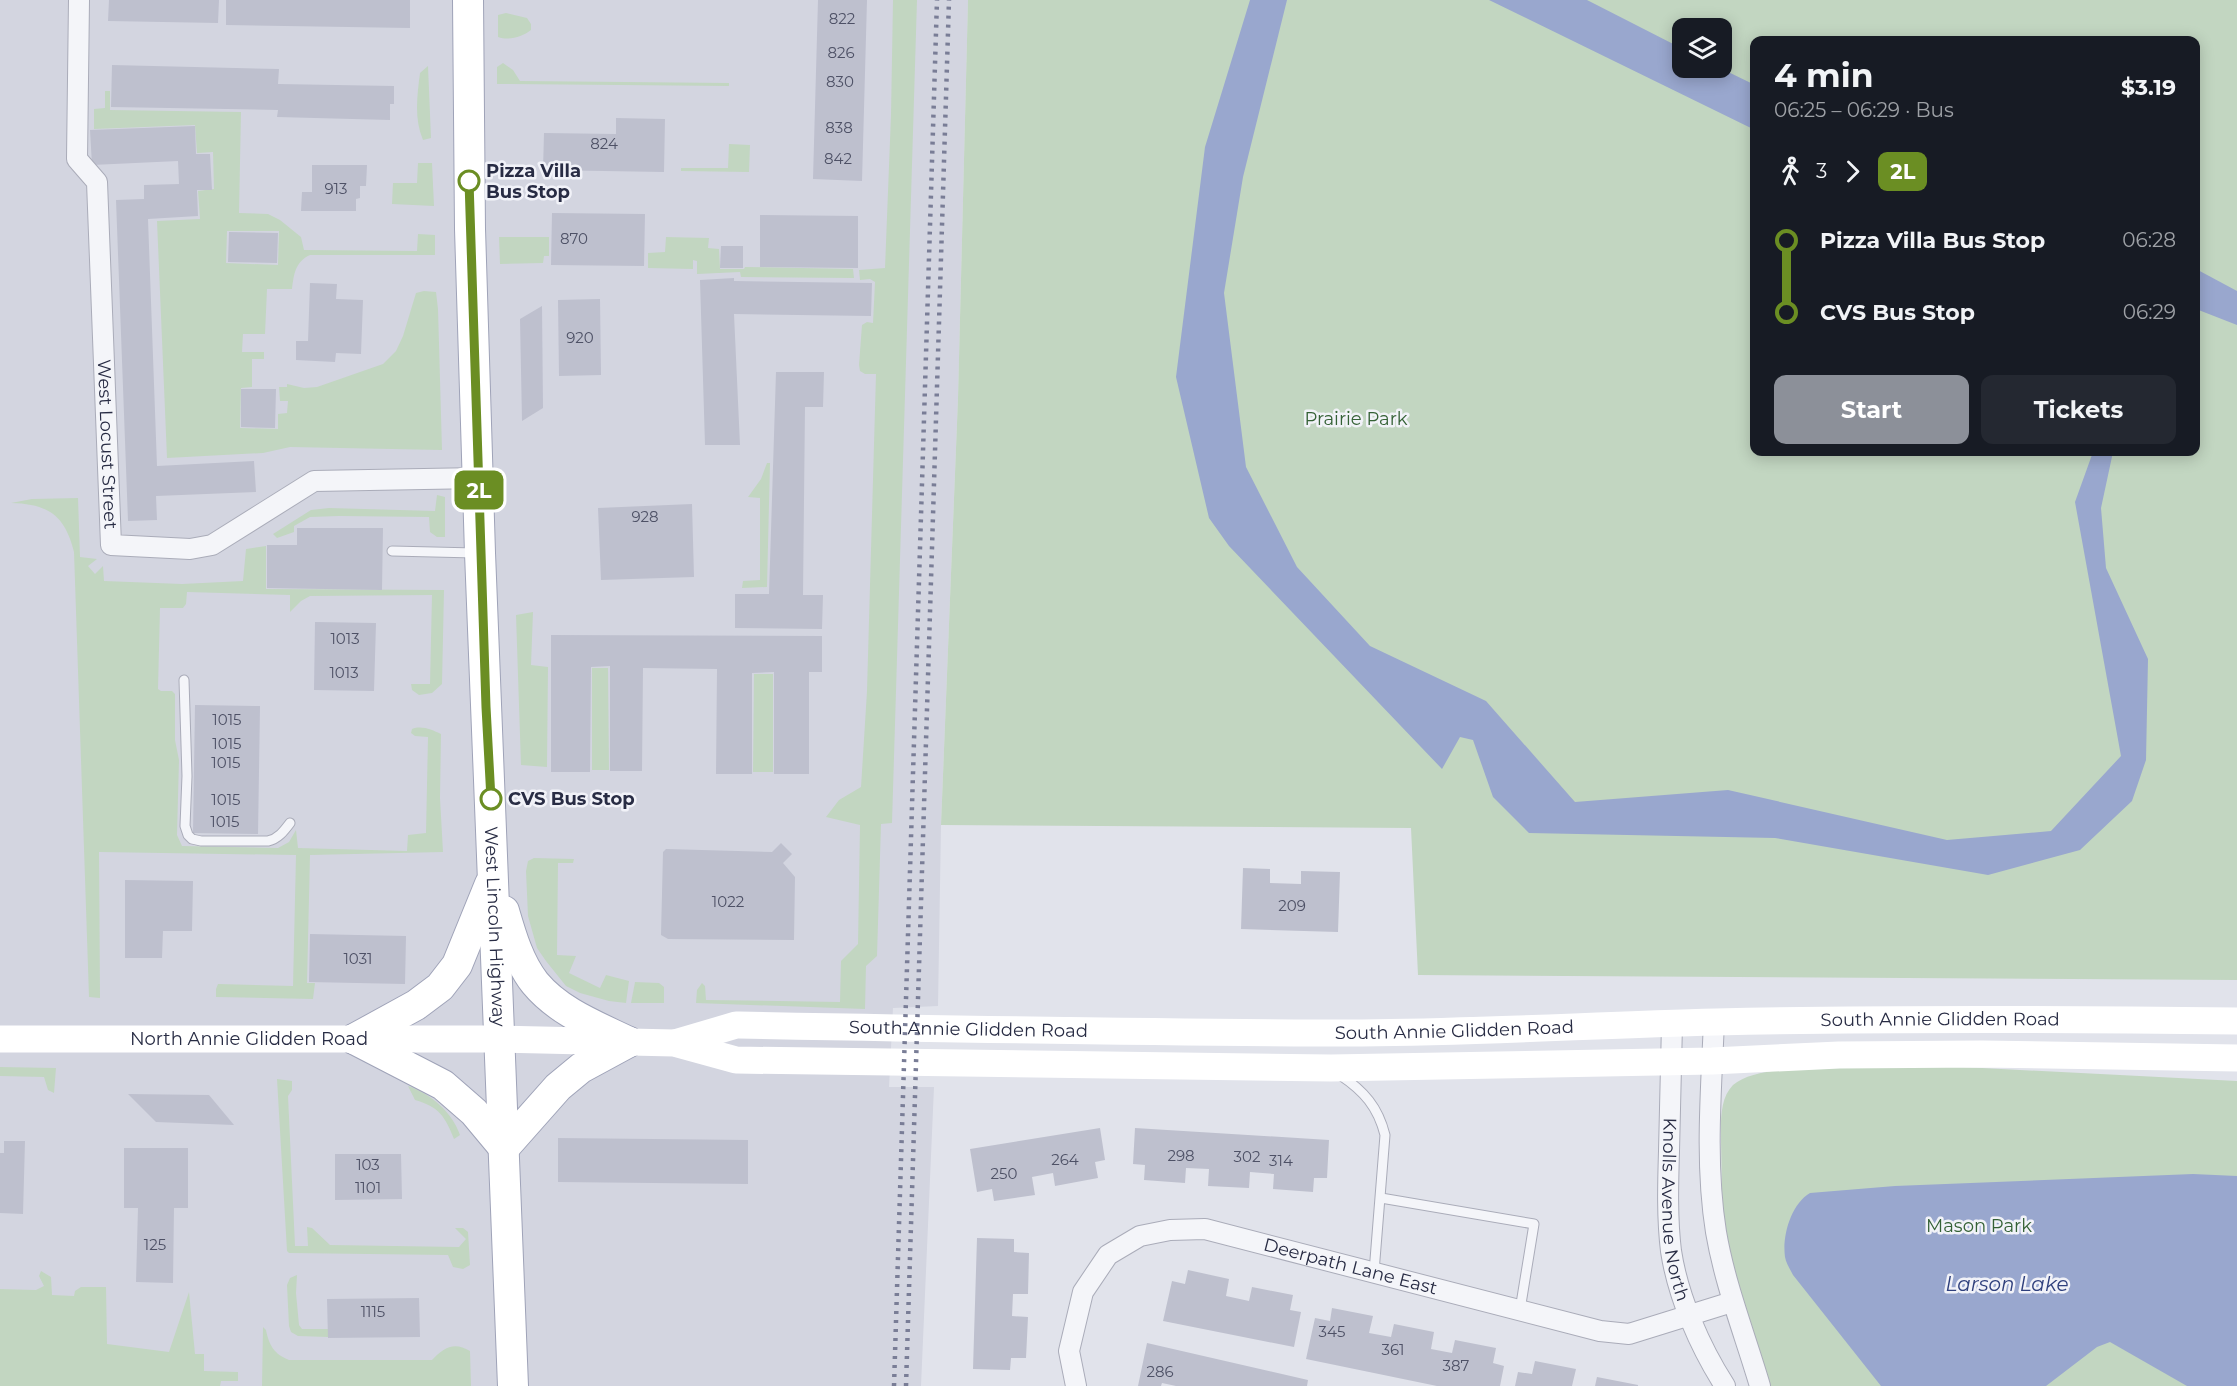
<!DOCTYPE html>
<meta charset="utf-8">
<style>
:root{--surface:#171b24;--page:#242831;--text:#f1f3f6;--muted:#9ea1a6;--accent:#8c9099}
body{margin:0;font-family:Montserrat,sans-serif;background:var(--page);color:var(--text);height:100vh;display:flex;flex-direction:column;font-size:22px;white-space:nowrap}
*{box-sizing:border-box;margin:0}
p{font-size:20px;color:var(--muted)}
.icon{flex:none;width:33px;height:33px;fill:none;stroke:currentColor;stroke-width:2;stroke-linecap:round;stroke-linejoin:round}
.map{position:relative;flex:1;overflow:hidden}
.side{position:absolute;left:1750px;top:36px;width:450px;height:420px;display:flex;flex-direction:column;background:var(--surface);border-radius:12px;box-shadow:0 3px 15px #0003}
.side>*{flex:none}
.badge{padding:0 12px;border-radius:9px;font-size:21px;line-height:39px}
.buttons{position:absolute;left:1672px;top:18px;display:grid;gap:12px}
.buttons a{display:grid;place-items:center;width:60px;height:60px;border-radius:12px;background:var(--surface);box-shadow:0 3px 15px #0003;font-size:30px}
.map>.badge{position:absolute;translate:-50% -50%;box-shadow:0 0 0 3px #fff}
.legs{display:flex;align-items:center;gap:9px;height:66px;padding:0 24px;font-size:20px}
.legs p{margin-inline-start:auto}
.overview{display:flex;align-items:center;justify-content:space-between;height:102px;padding:0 24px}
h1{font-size:33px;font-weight:700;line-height:45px}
.cta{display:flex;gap:12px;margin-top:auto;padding:12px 24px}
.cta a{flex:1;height:69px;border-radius:12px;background:var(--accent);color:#fff;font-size:24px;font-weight:700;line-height:69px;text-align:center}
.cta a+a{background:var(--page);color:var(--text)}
ul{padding:0 24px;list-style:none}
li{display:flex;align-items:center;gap:21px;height:72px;font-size:22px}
li i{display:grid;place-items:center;width:9px;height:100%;margin:0 8px;background:currentColor}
li i::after{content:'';width:15px;height:15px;margin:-8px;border:4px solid;border-radius:50%;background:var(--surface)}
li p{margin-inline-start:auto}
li:first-child i{background:linear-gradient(#0000 50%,currentColor 0)}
li:last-child i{background:linear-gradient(currentColor 50%,#0000 0)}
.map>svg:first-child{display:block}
.built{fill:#d3d5e0}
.green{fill:#c2d6c1;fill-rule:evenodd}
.water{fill:#99a7ce}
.building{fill:#bec0ce}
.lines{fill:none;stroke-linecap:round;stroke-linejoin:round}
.service-casing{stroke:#aaacb9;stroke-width:11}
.minor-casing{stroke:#aaacb9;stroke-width:22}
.primary-casing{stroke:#9fa3b8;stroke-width:32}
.service{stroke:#f4f5f9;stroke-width:9}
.minor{stroke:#f4f5f9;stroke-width:20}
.secondary{stroke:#fff;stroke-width:27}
.primary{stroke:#fff;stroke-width:30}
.rail{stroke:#797d96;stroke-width:4.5;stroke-dasharray:3 6;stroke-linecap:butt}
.line-1-casing{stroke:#fff;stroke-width:14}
.line-1{stroke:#6b8e23;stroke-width:9}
.stop-1-dot{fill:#fff;stroke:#6b8e23;stroke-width:3}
.labels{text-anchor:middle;stroke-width:5;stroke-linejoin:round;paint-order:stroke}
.number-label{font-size:15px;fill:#4e5166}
.stop-label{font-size:18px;font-weight:bold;fill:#282c44;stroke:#f1f2f8;text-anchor:start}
.park-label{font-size:18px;fill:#346135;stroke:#f1f2f8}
.street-label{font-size:18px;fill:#282c44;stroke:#f1f2f8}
.water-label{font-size:20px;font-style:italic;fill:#2e3f7c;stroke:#f1f2f8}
</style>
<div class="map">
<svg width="2237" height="1386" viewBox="0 0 2237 1386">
<rect width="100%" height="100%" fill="#e1e3eb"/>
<path class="built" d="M0 0H968L958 398 941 825 938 1006 893 1008 889 1087H934L921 1386H0Z"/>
<g class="green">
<path d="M893 0H917L892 823 881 824 877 956 866 966 865 1009 696 1003 697 990 702 983 705 986 706 1000 840 1002 841 961 858 944 860 825 826 817 839 800 861 787 867 691 876 374H865L860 371 859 365 862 325 867 322 873 323 875 282 870 279 860 280 859 270 885 268 891 115Z"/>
<path d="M968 0H2237V980L1418 975 1411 828 941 825 958 398ZM1683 28H1722V68H1683ZM1755 40H2196V452H1755Z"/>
<path d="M506 13 527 18 531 24V30C522 37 509 41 498 37V15Z"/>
<path d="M503 63 513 70 520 81 729 83V86L497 84V67Z"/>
<path d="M428 66 431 138 423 140C414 119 417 96 420 73Z"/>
<path d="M105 91H110V110L241 112 239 213 268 214 280 220 301 237 304 250 417 251 418 234 435 235V255H310C295 262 294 274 292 289H267L265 334H243L242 352H264V359H252V387L241 388 240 428 278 429V414L287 413 288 401H280L279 387H287V384L304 388 317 387 383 364 396 351 403 336 416 293 424 291 436 292 438 309 442 450 290 447 263 453 167 458 157 221 200 219 198 191 214 189 213 152 197 153 195 125 94 129V109L105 108ZM227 231H279L278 265 226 263Z"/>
<path d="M729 144 750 145 749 172 681 171V168H728Z"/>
<path d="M418 163H432L434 206 392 204 393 183H417Z"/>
<path d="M499 237H549V256H544L543 263 500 264Z"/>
<path d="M666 237 709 238 708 248 719 249 720 269H744L745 267 853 269 854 278 741 277 740 272 697 274V261L693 260V269L648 268V253L665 252Z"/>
<path d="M767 463H770L767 587 742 588 743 581 760 580V498L748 497 761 479Z"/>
<path d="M437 495 445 497V537H437L430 532 429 517 339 516 310 517 294 526V532L277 538 273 534 311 510 329 508 435 511Z"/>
<path d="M78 498 80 557 97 559 88 566 95 574 103 566 104 581 182 584 243 581 246 549 266 546V589L444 590 442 684 432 693 419 695 412 690 411 684H430L432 595 310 596 301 601 290 612V595L187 592 186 604 183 608H160L158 689 161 691H172L175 694V740L179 760 177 835 182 846 278 848 289 842 296 830 298 848 407 851 408 835 426 833 428 737 415 736 411 733 412 729C422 725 432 730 441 734L440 798 443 852 310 855 307 983H315L313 999 216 997V989L218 984 293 986 296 855 99 852 100 998 89 997 74 552C65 515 48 504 11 503L32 499Z"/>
<path d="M533 612 531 665 548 667 547 767 521 765 516 615Z"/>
<path d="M592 668H608L609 770H592Z"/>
<path d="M754 674H773V772H753Z"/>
<path d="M534 858 574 859 573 863H558L557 955 576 956 569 973 600 988 606 975 629 981 626 1003 609 1001 580 993 566 986 546 961 537 948 528 916 526 871 528 861Z"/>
<path d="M635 982 659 983 664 987V1003H631Z"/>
<path d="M0 1067 56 1068 54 1093 48 1090 44 1077 0 1076Z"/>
<path d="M1817 1067H1963L2237 1081V1386H1770C1759 1342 1741 1303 1730 1260 1721 1221 1722 1182 1721 1142 1721 1124 1719 1099 1733 1085 1751 1069 1794 1069 1817 1067Z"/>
<path d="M277 1079 292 1081V1090L288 1096 295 1246H308L307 1227 312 1228 330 1245 459 1247 466 1239 455 1228H463L468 1232 470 1265 463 1269 453 1267 448 1255 289 1253 287 1251Z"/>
<path d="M408 1086C431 1094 452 1112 460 1135L454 1139C445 1116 439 1107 415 1100Z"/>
<path d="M41 1271 51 1277 52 1295 74 1296 75 1291 81 1287H106L107 1344 169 1352 189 1292 195 1354H204V1371L238 1372V1381H221L220 1386H0V1289L36 1290 44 1286 39 1276Z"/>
<path d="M297 1275 296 1293 299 1325 302 1329H328V1337L298 1336 291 1332 289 1326 287 1285 290 1278Z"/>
<path d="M263 1327 266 1330C269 1345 274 1354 289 1360H432C443 1348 454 1341 470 1351L471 1386H262Z"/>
</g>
<g class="water">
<path d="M1250 0H1287L1243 177 1224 293 1246 467 1297 567 1370 646 1486 701 1575 802 1728 790 1947 840 2051 831 2121 756 2075 502 2093 452H2113L2101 508 2106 568 2148 659 2146 760 2132 801 2080 850 1988 875 1775 838 1529 833 1493 797 1473 740 1460 737 1442 769 1229 546 1209 518 1176 377 1205 147Z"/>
<path d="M1489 0H1587L1683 49V68H1720L1755 85V130Z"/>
<path d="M2196 269 2237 291V325L2196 309Z"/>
<path d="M2193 1174 2237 1176V1386H2187L2110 1342 2097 1347 2046 1386H1881L1793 1275C1790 1269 1786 1263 1785 1257 1782 1236 1791 1204 1810 1193L1895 1186Z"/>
</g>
<g class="building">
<path d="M109 0H219L218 23 108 21Z"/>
<path d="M226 0H410V28L226 25Z"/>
<path d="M818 0H867L862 181 813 179Z"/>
<path d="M112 65 279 69 278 84 394 86V104H390V120L277 117 278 110 111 107Z"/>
<path d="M616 118 665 119 664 172 543 170 544 133 616 134Z"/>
<path d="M195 126 196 154H210L212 190H197L198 216 148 219 157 466 254 461 256 492 156 496 157 520 128 521 116 200 144 199V185L179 184 178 161 92 165 90 130Z"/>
<path d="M312 165H367L366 186H360V198L356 199V211H301L302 192H312Z"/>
<path d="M552 213 645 214 644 266 551 265Z"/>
<path d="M760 215 858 216V268L760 267Z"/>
<path d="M229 232 278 233 277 263 228 262Z"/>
<path d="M721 246H743V268H720Z"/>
<path d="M734 278V281L872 283 871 316 734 314 740 445H705L700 280Z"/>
<path d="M310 283 337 284 336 299 363 300 361 354 336 353 335 362 296 360V341H308Z"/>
<path d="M600 299 601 375 559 376 558 300Z"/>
<path d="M542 306 543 408 522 421 520 319Z"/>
<path d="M776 372H824L823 407H805L803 595H823L822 629 735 628V594H769Z"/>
<path d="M241 389H276L275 428 241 427Z"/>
<path d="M692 504 694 577 601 580 598 508Z"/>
<path d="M297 528H383L382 590 267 588V545H297Z"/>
<path d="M315 622 376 623 374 691 314 690Z"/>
<path d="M551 635 822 636V672H809V774H774V672L752 673V774H716L717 669 643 668 642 771H610V666L591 667 590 772H551Z"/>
<path d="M195 705 260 706 258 834 193 833Z"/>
<path d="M781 843 792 854 783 863 795 877 794 940 668 939 661 935 663 852 666 849 772 852Z"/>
<path d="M1243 868 1270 869V883L1301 884V871L1340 872 1338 932 1241 929Z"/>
<path d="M125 880 193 881 192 931H163L162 958H125Z"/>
<path d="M310 934 406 936 405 984 309 982Z"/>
<path d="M128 1094 209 1095 234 1125 156 1122Z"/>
<path d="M1100 1128 1105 1160 1095 1162 1098 1178 1055 1186 1053 1173 1032 1177 1035 1195 994 1201 992 1189 977 1192 970 1149Z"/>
<path d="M1135 1128 1329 1140 1327 1178H1314L1313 1192 1273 1189 1274 1174 1250 1172 1249 1188 1208 1186 1209 1169 1186 1168 1185 1183 1144 1180 1145 1165 1133 1164Z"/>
<path d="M558 1138 748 1140V1184L558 1182Z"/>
<path d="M4 1141H25L23 1214 0 1213V1153H4Z"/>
<path d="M124 1148H188V1208H174L173 1283 136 1282 138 1208H124Z"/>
<path d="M335 1154H401L402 1199 335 1200Z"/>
<path d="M977 1238 1014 1239V1252L1029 1253 1028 1294H1013L1012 1316 1028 1317 1026 1358H1011L1010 1370 973 1369Z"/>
<path d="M1188 1270 1229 1279 1226 1296 1249 1301 1252 1287 1293 1295 1290 1310 1301 1312 1294 1347 1163 1321 1172 1281 1185 1284Z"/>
<path d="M419 1298 420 1337 328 1338 327 1299Z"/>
<path d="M1332 1308 1373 1316 1369 1333 1391 1337 1394 1324 1434 1332 1431 1349 1452 1353 1455 1340 1496 1348 1493 1363 1504 1366 1500 1386H1437L1306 1359 1315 1318 1330 1321Z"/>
<path d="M1147 1343 1308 1380 1307 1386H1176L1162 1383 1161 1386H1138Z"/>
<path d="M1535 1361 1576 1369 1572 1386H1515L1518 1372 1532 1374Z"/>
<path d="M1597 1377 1638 1385V1386H1595Z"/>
</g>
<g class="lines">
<defs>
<g id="service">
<path d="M392 551 475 553"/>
<path d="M184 680 187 776 185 826 188 835 192 839 201 841H268C278 839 284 831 290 823"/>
<path d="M1340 1075C1364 1091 1378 1107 1385 1135L1374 1272"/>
<path d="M1381 1198 1534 1224 1520 1310"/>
</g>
<g id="minor">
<path id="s1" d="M79 0 77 159 97 182 111 545 190 549 212 545 314 481 479 478"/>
<path d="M1714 1022C1711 1091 1705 1164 1716 1232 1725 1285 1745 1335 1760 1386"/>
<path id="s2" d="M1672 1024C1671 1066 1670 1109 1669 1151 1668 1184 1667 1218 1671 1251 1678 1297 1700 1347 1725 1386"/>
<path id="s3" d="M1076 1386 1069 1351 1083 1292 1108 1255 1140 1236 1170 1230 1205 1229 1600 1331 1629 1334 1732 1302"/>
</g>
<g id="primary">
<path id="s6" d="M468 0 470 229 480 553 513 1386"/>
<path d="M504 911C511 935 519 963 535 983 559 1012 596 1026 629 1042"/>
<path d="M354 1039 416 1005 440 987 457 965 490 884"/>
<path d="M354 1039 443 1085 474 1112 504 1148"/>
<path d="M504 1148 558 1087 581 1068 629 1042"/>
</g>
</defs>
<use href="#service" class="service-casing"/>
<use href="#minor" class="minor-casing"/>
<use href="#primary" class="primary-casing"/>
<use href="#service" class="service"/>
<use href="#minor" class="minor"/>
<g class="secondary">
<path id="s4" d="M0 1039H499L674 1043 736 1060 1331 1068 1712 1061 1839 1055 1982 1054 2237 1058"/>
<path id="s5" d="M675 1043 736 1025C945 1029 1153 1033 1362 1033 1480 1032 1598 1025 1716 1022 1890 1018 2063 1019 2237 1021"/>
</g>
<use href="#primary" class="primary"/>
<g class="rail">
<path d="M894 1386 937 0"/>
<path d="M906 1386 949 0"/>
</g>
</g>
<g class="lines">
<defs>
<path id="line-1" d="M469 181 486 707 491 799"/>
</defs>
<use href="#line-1" class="line-1-casing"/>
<use href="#line-1" class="line-1"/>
</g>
<g class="stop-1-dot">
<circle cx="469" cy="181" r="10"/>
<circle cx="491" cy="799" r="10"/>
</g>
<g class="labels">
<g class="number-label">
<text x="842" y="24">822</text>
<text x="841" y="58">826</text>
<text x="840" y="87">830</text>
<text x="839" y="133">838</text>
<text x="604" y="149">824</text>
<text x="838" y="164">842</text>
<text x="336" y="194">913</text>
<text x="574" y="244">870</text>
<text x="580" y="343">920</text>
<text x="645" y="522">928</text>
<text x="345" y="644">1013</text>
<text x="344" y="678">1013</text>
<text x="227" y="725">1015</text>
<text x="227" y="749">1015</text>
<text x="226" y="768">1015</text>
<text x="226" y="805">1015</text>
<text x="225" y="827">1015</text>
<text x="728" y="907">1022</text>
<text x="1292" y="911">209</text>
<text x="358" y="964">1031</text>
<text x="1181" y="1161">298</text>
<text x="1247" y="1162">302</text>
<text x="1065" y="1165">264</text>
<text x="1281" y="1166">314</text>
<text x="368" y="1170">103</text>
<text x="1004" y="1179">250</text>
<text x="368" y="1193">1101</text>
<text x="155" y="1250">125</text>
<text x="373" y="1317">1115</text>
<text x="1332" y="1337">345</text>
<text x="1393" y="1355">361</text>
<text x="1456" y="1371">387</text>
<text x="1160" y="1377">286</text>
</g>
<g class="stop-label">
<text x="486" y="177">Pizza Villa<tspan x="486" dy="21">Bus Stop</tspan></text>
<text x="508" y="805">CVS Bus Stop</text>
</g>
<g class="park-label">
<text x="1356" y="425">Prairie Park</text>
<text x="1979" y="1232">Mason Park</text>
</g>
<g class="street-label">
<text dy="6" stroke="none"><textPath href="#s1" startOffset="452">West Locust Street</textPath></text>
<text dy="6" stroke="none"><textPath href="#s6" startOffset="927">West Lincoln Highway</textPath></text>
<text dy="6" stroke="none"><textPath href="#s5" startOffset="1268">South Annie Glidden Road</textPath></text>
<text dy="6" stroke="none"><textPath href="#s5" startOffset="296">South Annie Glidden Road</textPath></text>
<text dy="6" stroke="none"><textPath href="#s5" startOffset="782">South Annie Glidden Road</textPath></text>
<text dy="6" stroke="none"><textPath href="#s4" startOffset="249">North Annie Glidden Road</textPath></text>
<text dy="6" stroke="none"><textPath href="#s2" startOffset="186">Knolls Avenue North</textPath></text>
<text dy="6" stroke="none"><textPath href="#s3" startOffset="394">Deerpath Lane East</textPath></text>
</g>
<g class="water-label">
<text x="2007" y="1291">Larson Lake</text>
</g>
</g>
</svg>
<div class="buttons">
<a><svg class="icon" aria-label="layers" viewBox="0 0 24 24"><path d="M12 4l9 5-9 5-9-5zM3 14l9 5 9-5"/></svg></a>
</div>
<b class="badge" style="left:479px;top:490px;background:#6b8e23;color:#fff">2L</b>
<section class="side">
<div class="overview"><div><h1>4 min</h1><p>06:25 – 06:29 · Bus</p></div><b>$3.19</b></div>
<div class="legs"><svg class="icon" aria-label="walk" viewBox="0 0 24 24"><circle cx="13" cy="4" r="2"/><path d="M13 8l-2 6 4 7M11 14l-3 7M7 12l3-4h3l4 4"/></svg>3<svg class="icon" aria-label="forward" viewBox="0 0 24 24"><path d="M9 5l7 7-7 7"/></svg><b class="badge" style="background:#6b8e23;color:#fff">2L</b></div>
<ul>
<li><i style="color:#6b8e23"></i><b>Pizza Villa Bus Stop</b><p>06:28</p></li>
<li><i style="color:#6b8e23"></i><b>CVS Bus Stop</b><p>06:29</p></li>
</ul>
<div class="cta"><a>Start</a><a>Tickets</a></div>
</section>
</div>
